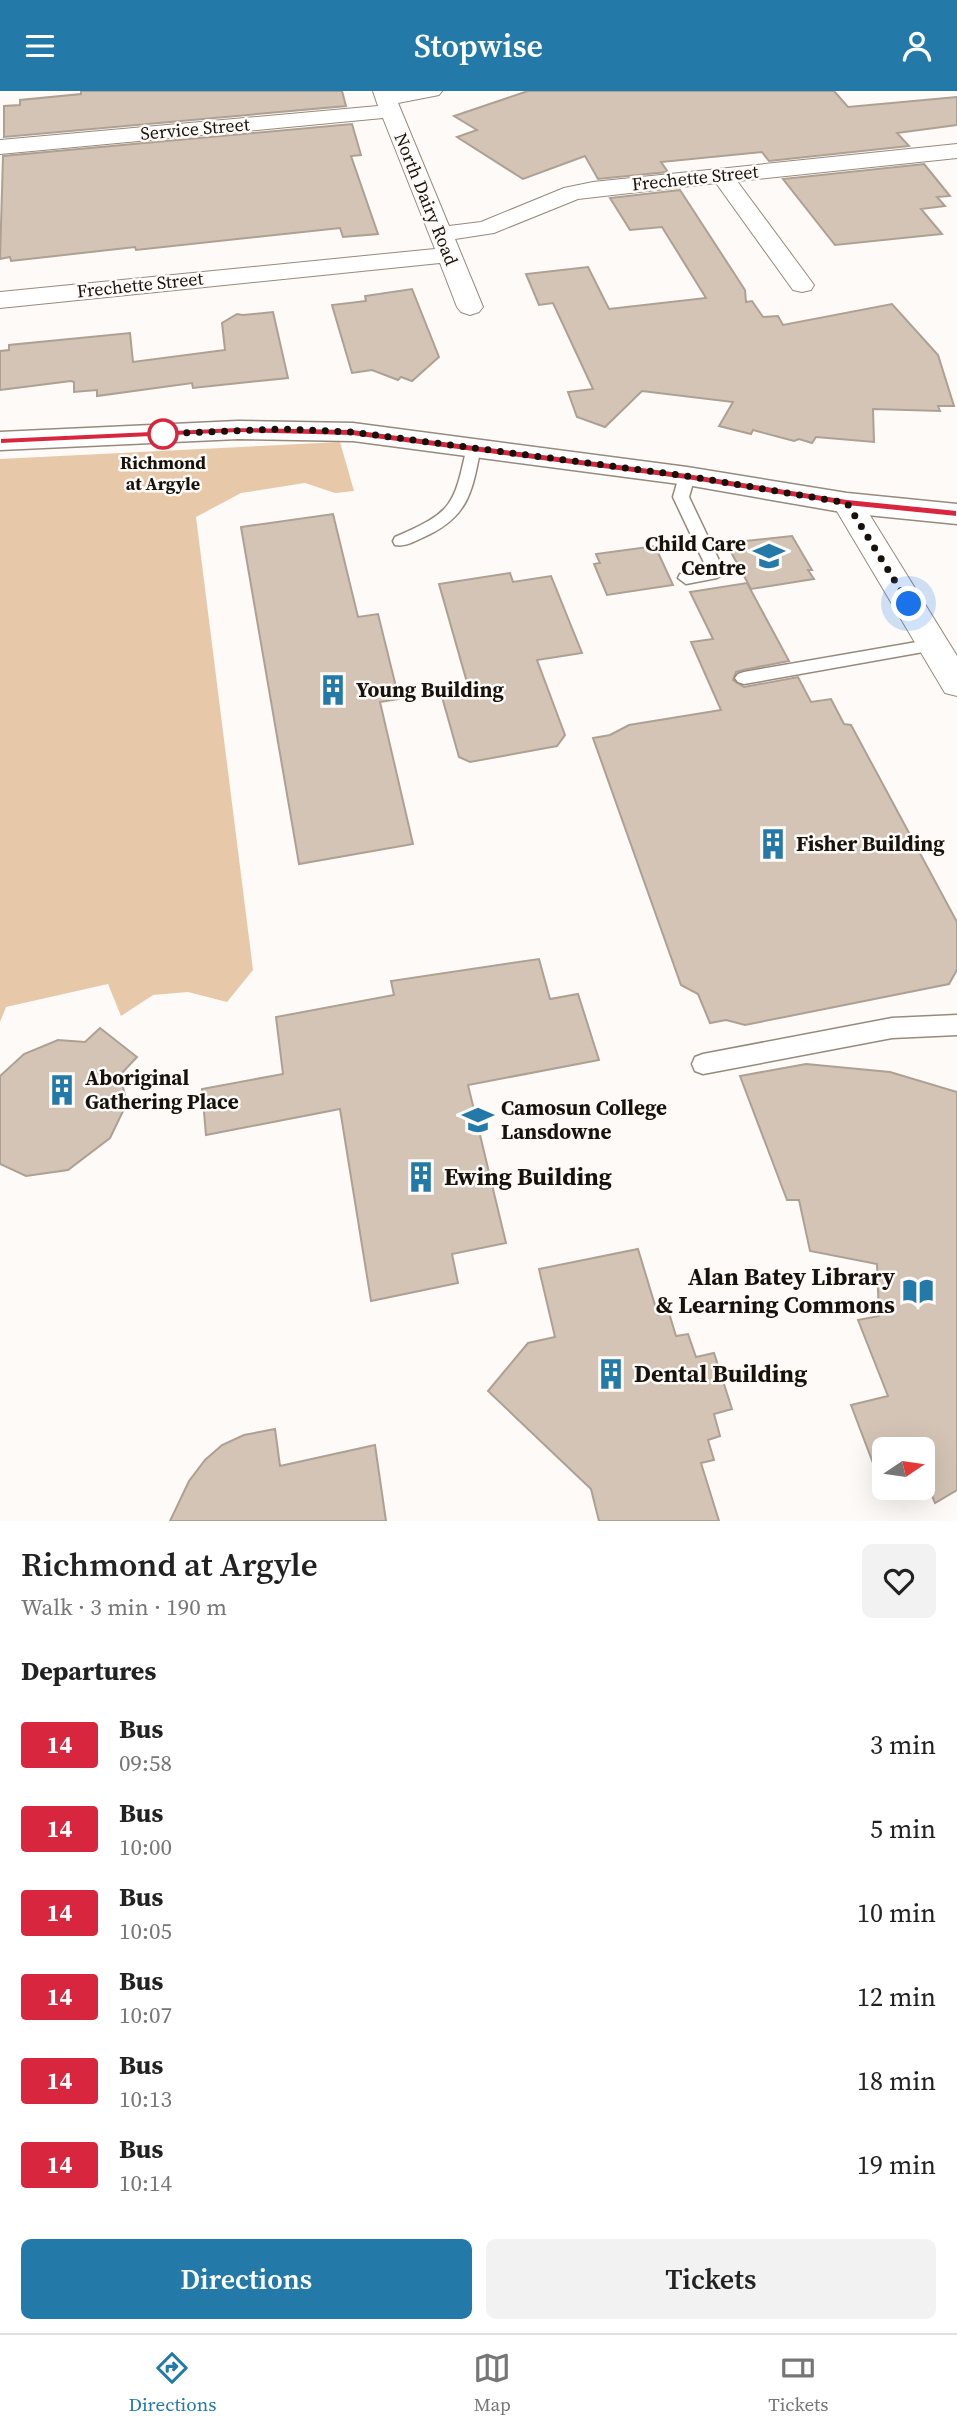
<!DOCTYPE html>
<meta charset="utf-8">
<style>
:root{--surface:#fff;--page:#f2f2f2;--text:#222;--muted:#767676;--line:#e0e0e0;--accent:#237aa9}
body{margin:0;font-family:"Source Serif 4",serif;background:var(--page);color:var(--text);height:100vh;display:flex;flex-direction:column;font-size:26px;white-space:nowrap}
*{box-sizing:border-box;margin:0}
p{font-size:23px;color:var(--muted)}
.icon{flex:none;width:38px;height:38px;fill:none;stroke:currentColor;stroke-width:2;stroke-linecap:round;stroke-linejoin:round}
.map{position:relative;height:1430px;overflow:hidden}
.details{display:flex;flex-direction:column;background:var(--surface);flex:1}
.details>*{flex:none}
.badge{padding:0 14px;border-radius:5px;font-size:24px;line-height:46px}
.needle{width:46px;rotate:77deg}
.buttons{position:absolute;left:872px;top:1346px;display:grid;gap:14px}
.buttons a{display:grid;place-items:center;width:63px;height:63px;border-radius:10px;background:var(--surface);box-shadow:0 7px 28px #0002;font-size:35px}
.you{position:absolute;width:35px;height:35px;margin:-18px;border:5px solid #fff;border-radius:50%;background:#1a73e8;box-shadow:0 0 0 10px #1a73e833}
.map>.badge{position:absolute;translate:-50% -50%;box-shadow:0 0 0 4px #fff}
h2{padding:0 21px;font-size:26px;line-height:63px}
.round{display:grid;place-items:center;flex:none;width:74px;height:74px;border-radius:10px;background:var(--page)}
.head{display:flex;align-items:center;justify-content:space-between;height:119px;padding:0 21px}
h1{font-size:33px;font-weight:600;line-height:52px}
.cta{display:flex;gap:14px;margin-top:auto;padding:14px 21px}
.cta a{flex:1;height:80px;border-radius:10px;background:var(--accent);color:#fff;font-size:28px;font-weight:600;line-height:80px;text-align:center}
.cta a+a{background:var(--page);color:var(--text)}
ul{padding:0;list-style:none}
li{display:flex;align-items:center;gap:21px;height:84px;padding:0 21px}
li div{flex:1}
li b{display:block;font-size:26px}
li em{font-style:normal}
li .badge{min-width:77px;font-weight:700;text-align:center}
header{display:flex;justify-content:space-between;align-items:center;height:91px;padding:0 21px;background:var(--accent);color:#fff;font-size:32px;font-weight:600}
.menu{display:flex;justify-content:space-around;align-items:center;height:98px;border-top:2px solid var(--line);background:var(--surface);font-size:19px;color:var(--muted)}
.menu a{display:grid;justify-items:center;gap:4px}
.menu .selected{color:var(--accent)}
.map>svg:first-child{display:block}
.green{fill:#e7c9aa}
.building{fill:#d3c4b5;stroke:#aea092;stroke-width:2}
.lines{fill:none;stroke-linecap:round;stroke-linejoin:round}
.service-casing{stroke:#978a7c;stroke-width:3}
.minor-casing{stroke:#978a7c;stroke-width:2}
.secondary-casing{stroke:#978a7c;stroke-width:3}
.service{fill:#fff;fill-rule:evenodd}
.minor{fill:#fff;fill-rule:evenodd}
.secondary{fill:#fff;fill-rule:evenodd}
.line{fill:#d7263d;stroke:#fff;stroke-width:2}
.walk{stroke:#17120c;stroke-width:7;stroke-dasharray:0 12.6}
.stop-dot{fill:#fff;stroke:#d7263d;stroke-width:3.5}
.labels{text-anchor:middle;stroke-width:5;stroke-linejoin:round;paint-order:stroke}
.far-street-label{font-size:18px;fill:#17120c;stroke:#fdfaf7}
.far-stop-label{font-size:18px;font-weight:bold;fill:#17120c;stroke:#fdfaf7}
.poi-label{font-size:21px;font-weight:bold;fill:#17120c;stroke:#fdfaf7;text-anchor:start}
.near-poi-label{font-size:24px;font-weight:bold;fill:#17120c;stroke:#fdfaf7;text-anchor:start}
</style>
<header><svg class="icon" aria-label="menu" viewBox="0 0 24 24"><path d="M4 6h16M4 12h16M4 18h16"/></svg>Stopwise<svg class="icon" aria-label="person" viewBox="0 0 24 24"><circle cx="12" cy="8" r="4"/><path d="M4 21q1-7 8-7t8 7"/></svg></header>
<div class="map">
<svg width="957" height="1430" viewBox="0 0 957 1430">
<rect width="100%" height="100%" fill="#fdfaf7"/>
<path class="green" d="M340 351 354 400 335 402 305 392 241 402 196 426 253 879 227 911 188 901 153 904 121 925 108 893 6 916 0 931V368Z"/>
<g class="building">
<path d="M81 0H342L346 15 4 46V15L20 14V9L81 3Z"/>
<path d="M528 0H834L848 16 957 6V34L897 42 909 55 769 70 762 61 661 71 668 81 598 88 585 65 523 88 457 46 477 39 454 25Z"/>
<path d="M352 33 361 64 351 65 378 143 343 146 340 137 136 159 135 156 11 170 10 166 0 168 3 65Z"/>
<path d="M924 73 950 105 937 106 945 115 921 118 942 143 835 154 783 88Z"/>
<path d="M680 99 745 199 746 211 752 210 763 226 778 225 783 234 892 213 938 264 954 315H938L940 320 873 318 874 351 816 346 812 352 799 348 794 350 753 339 751 343 719 335 733 311 642 300 605 336 577 326 568 301 593 298 553 212 539 214 526 183 588 176 609 218 706 207 662 136 630 139 610 107Z"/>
<path d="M412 198 439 266 412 290 401 286 398 289 372 279 352 282 332 214 366 210 365 205Z"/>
<path d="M273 221 288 287 193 297 192 292 97 305V299L74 301V291L71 290 0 299V260L9 259V254L130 242 133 271 225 259 222 232 237 223 243 224Z"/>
<path d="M333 423 358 526 378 523 399 608 380 611 413 753 299 773 241 436Z"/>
<path d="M792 445 812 479H808L814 488 751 498 726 452Z"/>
<path d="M655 455 673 494 607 504 594 473 600 472 596 463Z"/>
<path d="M510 482 513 491 551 485 582 562 537 569 565 644 557 655 470 671 459 666 442 606 470 602 439 493Z"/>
<path d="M747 492 789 570 743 579 736 581 733 589 744 596 798 586 811 611 831 608 844 633 851 634 957 831V879L949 893 745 934 726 929 710 932 698 903 681 894 593 647 610 644 629 634 721 619 691 551 713 548 690 501Z"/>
<path d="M539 868 550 908 578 903 599 969 468 994 506 1152 452 1163 458 1192 371 1210 340 1018 206 1044 202 998 283 983 276 926 394 904 391 890Z"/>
<path d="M100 937 137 966 120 984 127 1012 110 1047 68 1079 26 1085 0 1073V985L24 963 58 949 85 951Z"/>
<path d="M806 973 890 981 957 1001V1399L935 1412 922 1380V1358H884V1369L873 1372 851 1314 888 1305 858 1229 879 1225 877 1173 810 1160 799 1109H787L740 985Z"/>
<path d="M638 1158 658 1224 669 1222 676 1245 688 1243 696 1266 714 1262 732 1318 714 1323 720 1345 708 1349 714 1369 701 1372 719 1430H599L591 1398 488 1300 528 1252 555 1246 539 1178Z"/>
<path d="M275 1338 280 1375 375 1354 386 1430H170L189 1390 205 1369 222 1354 244 1344Z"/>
</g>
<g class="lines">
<defs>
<g id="service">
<path d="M474 350 481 355C472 402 469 426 422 447 413 451 405 456 395 454L393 450 395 446C453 421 454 415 467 355Z"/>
<path d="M687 380 695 385 689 406 725 482 717 487 686 493 678 487 680 483 707 478 673 406 679 385Z"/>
<path d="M934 548 943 554 940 558 744 593 738 591 735 587 738 583 744 581Z"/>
<path d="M957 924V944L892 947 703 983 695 980 692 973 695 966 703 963 892 927Z"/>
</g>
<g id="minor">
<path d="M373 0H442L439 4 398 12 449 135 481 131 564 97 593 91 957 53V67L737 90 814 194 811 199 802 201 793 199 716 92 578 108 494 142 455 148 483 216 479 221 470 224 461 221 457 216 440 172 0 217V201L435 158 383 27 0 63V49L378 15Z"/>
<path d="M847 403 858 405 957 565V605L945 602 832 412 836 405Z"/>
</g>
<path id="secondary" d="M238 330 353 332 687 376 847 402 957 413V433L847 422 687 394 353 350 238 348 0 359V341Z"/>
</defs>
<use href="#service" class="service-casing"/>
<use href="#minor" class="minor-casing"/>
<use href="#secondary" class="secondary-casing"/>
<use href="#service" class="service"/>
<use href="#minor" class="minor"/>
<use href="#secondary" class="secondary"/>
</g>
<path class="line" d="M238 336 352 338 687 382 847 408 957 419V426L847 415 687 389 352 345 238 342 0 353V347Z"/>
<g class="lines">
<path class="walk" d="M163 343H156L284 338 352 341 687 385 847 412 909 513"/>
</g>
<defs>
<symbol id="school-bare" viewBox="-9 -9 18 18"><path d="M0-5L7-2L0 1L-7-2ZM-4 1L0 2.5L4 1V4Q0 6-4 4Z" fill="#237aa9" stroke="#fdfaf7" stroke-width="2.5" paint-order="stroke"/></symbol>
<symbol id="building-bare" viewBox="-9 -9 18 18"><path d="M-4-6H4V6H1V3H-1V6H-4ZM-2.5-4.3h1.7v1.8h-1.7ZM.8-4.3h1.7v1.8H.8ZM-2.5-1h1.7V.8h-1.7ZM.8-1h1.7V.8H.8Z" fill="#237aa9" stroke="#fdfaf7" stroke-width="2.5" paint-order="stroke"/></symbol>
<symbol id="university-bare" viewBox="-9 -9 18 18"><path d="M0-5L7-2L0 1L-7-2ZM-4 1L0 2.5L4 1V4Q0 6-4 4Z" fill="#237aa9" stroke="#fdfaf7" stroke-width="2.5" paint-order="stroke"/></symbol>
<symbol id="library-bare" viewBox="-9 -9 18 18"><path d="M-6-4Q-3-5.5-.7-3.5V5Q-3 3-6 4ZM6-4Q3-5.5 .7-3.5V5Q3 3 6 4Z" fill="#237aa9" stroke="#fdfaf7" stroke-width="2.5" paint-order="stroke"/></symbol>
</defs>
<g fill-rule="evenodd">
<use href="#school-bare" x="747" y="443" width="44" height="44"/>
<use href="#building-bare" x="311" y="577" width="44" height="44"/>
<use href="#building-bare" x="751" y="731" width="44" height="44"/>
<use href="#building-bare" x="40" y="977" width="44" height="44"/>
<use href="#university-bare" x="456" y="1007" width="44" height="44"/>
<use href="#building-bare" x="399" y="1064" width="44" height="44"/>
<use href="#library-bare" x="896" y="1178" width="44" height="44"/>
<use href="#building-bare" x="589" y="1261" width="44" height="44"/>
</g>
<circle class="stop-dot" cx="163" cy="343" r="14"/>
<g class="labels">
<g class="far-street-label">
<text transform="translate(195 38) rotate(-5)" y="6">Service Street</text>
<text transform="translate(695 87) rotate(-6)" y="6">Frechette Street</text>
<text transform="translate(426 108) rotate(68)" y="6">North Dairy Road</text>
<text transform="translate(140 194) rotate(-6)" y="6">Frechette Street</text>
</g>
<g class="far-stop-label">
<text x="163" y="378">Richmond<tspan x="163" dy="21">at Argyle</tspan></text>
</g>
<g class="poi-label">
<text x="746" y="460" text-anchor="end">Child Care<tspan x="746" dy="24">Centre</tspan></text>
<text x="356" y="606">Young Building</text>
<text x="796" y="760">Fisher Building</text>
<text x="85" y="994">Aboriginal<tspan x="85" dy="24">Gathering Place</tspan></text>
<text x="501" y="1024">Camosun College<tspan x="501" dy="24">Lansdowne</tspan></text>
</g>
<g class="near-poi-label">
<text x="444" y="1094">Ewing Building</text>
<text x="895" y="1194" text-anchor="end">Alan Batey Library<tspan x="895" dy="28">&amp; Learning Commons</tspan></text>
<text x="634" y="1291">Dental Building</text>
</g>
</g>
</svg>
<div class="buttons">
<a><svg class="needle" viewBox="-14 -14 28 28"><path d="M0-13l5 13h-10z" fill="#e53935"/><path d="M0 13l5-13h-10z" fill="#767676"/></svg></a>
</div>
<div class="you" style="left:909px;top:513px"></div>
</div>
<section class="details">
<div class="head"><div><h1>Richmond at Argyle</h1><p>Walk · 3 min · 190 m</p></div><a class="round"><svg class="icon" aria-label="heart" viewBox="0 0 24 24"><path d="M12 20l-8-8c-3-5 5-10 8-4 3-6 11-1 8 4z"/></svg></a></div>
<h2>Departures</h2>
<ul>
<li><span class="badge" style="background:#d7263d;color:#fff">14</span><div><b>Bus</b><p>09:58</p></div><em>3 min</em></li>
<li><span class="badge" style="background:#d7263d;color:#fff">14</span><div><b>Bus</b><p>10:00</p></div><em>5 min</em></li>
<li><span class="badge" style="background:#d7263d;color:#fff">14</span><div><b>Bus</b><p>10:05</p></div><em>10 min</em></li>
<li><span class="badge" style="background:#d7263d;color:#fff">14</span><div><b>Bus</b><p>10:07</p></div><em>12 min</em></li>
<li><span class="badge" style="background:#d7263d;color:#fff">14</span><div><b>Bus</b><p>10:13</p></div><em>18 min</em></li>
<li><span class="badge" style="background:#d7263d;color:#fff">14</span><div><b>Bus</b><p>10:14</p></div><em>19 min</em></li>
</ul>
<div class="cta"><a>Directions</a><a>Tickets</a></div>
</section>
<nav class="menu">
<a class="selected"><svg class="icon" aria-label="directions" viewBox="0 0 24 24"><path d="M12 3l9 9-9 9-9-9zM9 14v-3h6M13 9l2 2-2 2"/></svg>Directions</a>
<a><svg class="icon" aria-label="map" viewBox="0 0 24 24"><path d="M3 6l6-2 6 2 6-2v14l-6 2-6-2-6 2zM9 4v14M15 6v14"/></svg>Map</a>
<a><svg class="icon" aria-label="tickets" viewBox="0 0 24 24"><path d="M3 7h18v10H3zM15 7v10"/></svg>Tickets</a>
</nav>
